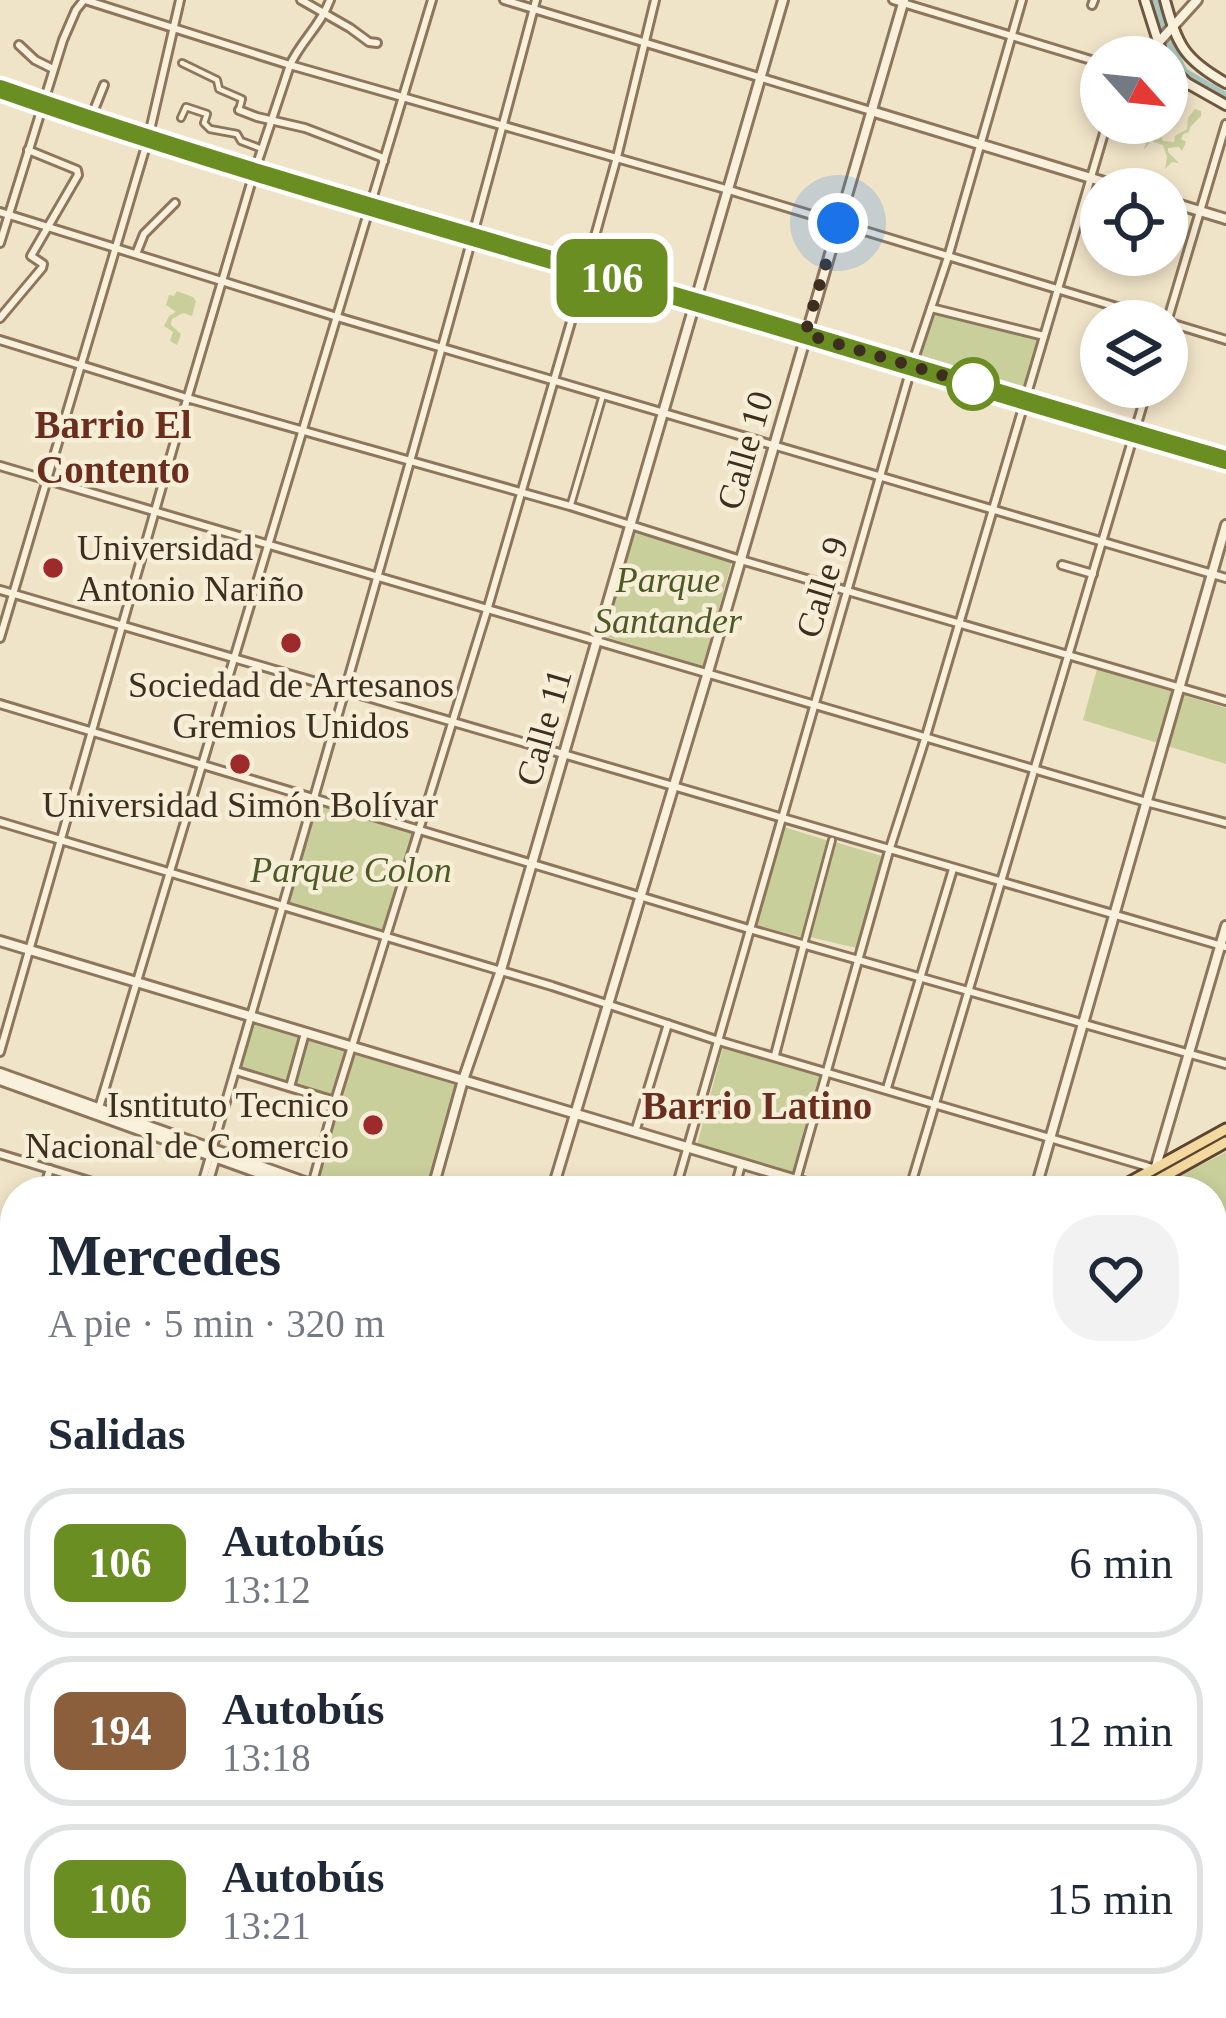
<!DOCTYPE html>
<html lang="es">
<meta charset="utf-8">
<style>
:root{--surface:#fff;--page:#f2f2f3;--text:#1f2937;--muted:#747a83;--line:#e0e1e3}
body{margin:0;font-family:Georgia,serif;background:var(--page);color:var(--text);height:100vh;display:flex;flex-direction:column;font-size:45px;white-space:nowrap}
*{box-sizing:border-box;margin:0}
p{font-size:39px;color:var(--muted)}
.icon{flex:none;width:66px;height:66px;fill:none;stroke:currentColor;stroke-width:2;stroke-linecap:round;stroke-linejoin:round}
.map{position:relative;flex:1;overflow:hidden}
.drawer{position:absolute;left:0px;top:1176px;width:1227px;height:843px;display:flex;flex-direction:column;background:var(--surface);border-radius:48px 48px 0 0;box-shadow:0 6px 18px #0003}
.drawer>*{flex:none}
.badge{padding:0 24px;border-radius:18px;font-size:42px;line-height:78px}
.needle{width:78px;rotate:117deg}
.fabs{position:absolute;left:1080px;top:36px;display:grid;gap:24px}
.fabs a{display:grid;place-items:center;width:108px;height:108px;border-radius:50%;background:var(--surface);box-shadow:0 6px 18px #0003;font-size:60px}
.you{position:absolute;width:60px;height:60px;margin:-30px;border:9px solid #fff;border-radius:50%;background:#1a73e8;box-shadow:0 0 0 18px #1a73e833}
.map>.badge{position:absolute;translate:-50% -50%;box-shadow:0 0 0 6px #fff}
h2{padding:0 48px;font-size:45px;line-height:108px}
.round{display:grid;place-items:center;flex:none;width:126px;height:126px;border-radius:48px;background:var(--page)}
.head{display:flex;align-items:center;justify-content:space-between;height:204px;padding:0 48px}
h1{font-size:57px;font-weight:800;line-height:90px}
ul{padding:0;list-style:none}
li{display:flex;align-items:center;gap:36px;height:150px;margin:0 24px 18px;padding:0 24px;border:6px solid var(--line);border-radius:48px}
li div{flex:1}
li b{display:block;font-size:45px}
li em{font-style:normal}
li .badge{min-width:132px;font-weight:700;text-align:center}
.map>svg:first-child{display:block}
.green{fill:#c9cf9b}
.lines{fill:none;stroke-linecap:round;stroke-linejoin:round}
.canal{stroke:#a9c4bc;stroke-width:8}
.pedestrian-casing{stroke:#8d765c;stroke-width:10}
.minor-casing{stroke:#8d765c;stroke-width:12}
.tertiary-casing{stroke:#8d765c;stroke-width:14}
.secondary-casing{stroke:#6f573f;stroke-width:14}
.primary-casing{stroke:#5b4430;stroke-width:15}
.pedestrian{stroke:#faf1dc;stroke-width:4.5}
.minor{stroke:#faf1dc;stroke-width:6}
.tertiary{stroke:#faf1dc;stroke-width:8}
.secondary{stroke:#faf1dc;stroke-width:8}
.primary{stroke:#f3d9a0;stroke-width:9}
.line-casing{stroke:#fff;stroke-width:27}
.line{stroke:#6b8e23;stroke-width:18}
.walk{stroke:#3d2e20;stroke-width:12;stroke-dasharray:0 21.6}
.stop-dot{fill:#fff;stroke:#6b8e23;stroke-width:6}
.poi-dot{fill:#9e2a2b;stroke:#f7eed8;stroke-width:4.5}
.labels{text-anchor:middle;stroke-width:9;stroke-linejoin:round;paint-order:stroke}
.street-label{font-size:36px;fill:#3d2e20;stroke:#f7eed8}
.poi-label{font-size:36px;fill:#3d2e20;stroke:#f7eed8}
.park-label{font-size:36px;font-style:italic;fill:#4d5a26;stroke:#f7eed8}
.neighbourhood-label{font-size:39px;font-weight:bold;fill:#6b2e1e;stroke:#f7eed8}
</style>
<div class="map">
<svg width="1226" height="2018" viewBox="0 0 1226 2018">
<rect width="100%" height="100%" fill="#f0e4c8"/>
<g class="green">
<path d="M1195 109 1201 111V116L1190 127 1189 132 1183 134 1181 139 1186 142 1182 151 1179 147 1168 148V152L1179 163 1172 162 1165 169 1167 157 1163 145 1151 141 1144 150 1147 138 1151 135 1157 140 1161 137 1163 141 1174 142 1175 136 1187 129 1188 118Z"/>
<path d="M177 291 193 297 196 301 192 316 183 313 172 319 171 325 181 334 177 345 170 341 173 332 164 326 169 316 176 312 166 305 169 295 174 296Z"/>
<path d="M934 310 1041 341 1024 398 917 367Z"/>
<path d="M634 533 732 561 703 667 603 636Z"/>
<path d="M1097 669 1226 708V764L1083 720Z"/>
<path d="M317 802 417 831 385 933 285 907Z"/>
<path d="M784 827 829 841 802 937 756 925Z"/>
<path d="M835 842 882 856 856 948 810 937Z"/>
<path d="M254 1022 302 1036 288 1086 241 1071Z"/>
<path d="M306 1037 350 1050 336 1099 292 1085Z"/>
<path d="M723 1047 819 1076 792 1172 697 1145Z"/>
<path d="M355 1053 461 1087 429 1191H336L316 1184Z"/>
<path d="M1226 1152V1211L1212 1207V1191H1161L1160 1186Z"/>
<path d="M1212 1218 1221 1220 1220 1224 1226 1226V1303L1212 1298Z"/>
<path d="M1223 1795 1226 1797V1914L1212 1906V1816Z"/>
</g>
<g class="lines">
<path class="canal" d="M1155 0 1164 33 1184 72 1226 96"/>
<defs>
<g id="pedestrian">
<path d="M182 63 217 80 219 89 242 99 239 110"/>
<path d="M181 118 186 107 207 114 204 123 210 129 237 134 241 141 262 149"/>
<path d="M571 504 603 395"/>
<path d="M804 944 832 840"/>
</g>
<g id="minor">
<path d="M85 0 290 65 729 190 1163 321"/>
<path d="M301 0 350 28 369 42 377 43"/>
<path d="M504 0 871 111"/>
<path d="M893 0 1101 63"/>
<path d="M1092 5 1094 0"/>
<path d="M19 45 35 60 53 69"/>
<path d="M1139 57 1157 43"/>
<path d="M1167 81 1187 86"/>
<path d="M0 89C229 168 462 233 695 302 872 354 1048 409 1226 460"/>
<path d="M239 110 257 117 305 128 381 157 384 161"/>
<path d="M90 120 104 85"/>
<path d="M0 212 337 317 1226 578"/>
<path d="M0 243 63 40 76 10 84 0"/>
<path d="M136 254 144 234 175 203"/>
<path d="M931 308 1044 336"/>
<path d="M0 318 42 268 43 264 31 256 78 175 77 170 28 150"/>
<path d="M1167 322 1226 124"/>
<path d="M1167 322 1226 340"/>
<path d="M0 340 187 398 570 506 741 560 1226 701"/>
<path d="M0 466 1146 802 1226 823"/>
<path d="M1062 565 1093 574"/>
<path d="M0 590 1226 947"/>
<path d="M0 638 148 139 180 0"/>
<path d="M0 704 749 929 1226 1064"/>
<path d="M0 822 552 986 719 1041 1152 1168"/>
<path d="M0 1052 183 413 254 173 290 65C301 41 321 25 330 0"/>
<path d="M775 1055 804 944"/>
<path d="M236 1071 335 1101"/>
<path d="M290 1087 305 1033"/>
<path d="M887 1088 953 869"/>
<path d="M98 1111 432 0"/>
<path d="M635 1132 668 1024"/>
<path d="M0 1154 122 1191"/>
<path d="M312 1185 335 1101 488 607 575 308 617 157 655 0"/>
<path d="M43 1191 50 1169"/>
<path d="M200 1191C315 795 431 399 536 0"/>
<path d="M206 1191 217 1154"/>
<path d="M618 1191 619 1188"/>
<path d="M675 1191 912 365 948 257 1022 0"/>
<path d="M734 1191 741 1165"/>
<path d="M793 1191 889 851 926 736 1107 123"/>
<path d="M909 1191 1148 387"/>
<path d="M1212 1307 1226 1311"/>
<path d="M0 1324 15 1277"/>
<path d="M0 1324 15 1328"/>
<path d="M1212 1381 1226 1334"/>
<path d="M1212 1387 1226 1391"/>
<path d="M0 1483 15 1487"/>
<path d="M1212 1568 1226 1572"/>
<path d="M0 1584 15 1540"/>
<path d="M0 1621 15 1613"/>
<path d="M0 1631 15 1623"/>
<path d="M1212 1640 1226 1645"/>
<path d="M0 1652 15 1683"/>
<path d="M1212 1733 1226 1705"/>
<path d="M1212 1809 1220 1793"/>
<path d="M1212 1911 1226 1918"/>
<path d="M1212 1980 1226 1953"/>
<path d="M465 2004 492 2018"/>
<path d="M775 2004 777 2018"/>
<path d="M851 2004 853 2018"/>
<path d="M313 2018 320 2004"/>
<path d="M515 2018 521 2004"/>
<path d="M601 2018 603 2004"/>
<path d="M903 2018 967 2010 1002 2018"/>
<path d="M975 2018 976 2011 1013 2004"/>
<path d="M1025 2018 1031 2004"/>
<path d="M1107 2018 1114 2004"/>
<path d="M1193 2018 1200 2004"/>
</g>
<g id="tertiary">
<path d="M1158 43 1197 0"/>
<path d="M871 111 1127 189"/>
<path d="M1167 201 1226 219"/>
<path d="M0 941 833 1191"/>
<path d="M0 1073 330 1191"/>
<path d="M0 1080 309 1191"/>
<path d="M1156 1166 1226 926"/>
<path d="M432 1191 463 1080 501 970 783 0"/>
<path d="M552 1191 708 672 904 0"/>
<path d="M1035 1191 1226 525"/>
<path d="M1212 1461 1226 1465"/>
<path d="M1212 1472 1226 1476"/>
<path d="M1212 1777 1226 1784"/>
<path d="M1212 1788 1226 1795"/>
<path d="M0 1925 15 1932"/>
<path d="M0 1948 8 1943H15"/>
<path d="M144 2004 173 2018"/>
<path d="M162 2004 191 2018"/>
<path d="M692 2004 695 2018"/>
<path d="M700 2004 702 2018"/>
<path d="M406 2018 413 2004"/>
<path d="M415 2018 423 2004"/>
</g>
<g id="secondary">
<path d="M1145 0 1163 57"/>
<path d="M1165 0C1177 46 1185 60 1226 83"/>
<path d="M1167 64 1187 83 1226 105"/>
</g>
<g id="primary">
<path d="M1114 1191 1226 1129"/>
<path d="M1138 1191 1226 1142"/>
<path d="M0 1803 15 1795"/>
<path d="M0 1812 15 1804"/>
<path d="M0 1862V1884"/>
<path d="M0 1967 15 1983"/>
<path d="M0 1990 18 2018"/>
<path d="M32 2004 44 2018"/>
</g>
</defs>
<use href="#pedestrian" class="pedestrian-casing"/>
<use href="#minor" class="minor-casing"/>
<use href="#tertiary" class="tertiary-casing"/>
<use href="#secondary" class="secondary-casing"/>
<use href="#primary" class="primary-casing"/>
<use href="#pedestrian" class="pedestrian"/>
<use href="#minor" class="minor"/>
<use href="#tertiary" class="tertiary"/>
<use href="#secondary" class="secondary"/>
<use href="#primary" class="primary"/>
</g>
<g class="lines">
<defs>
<path id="line" d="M0 89C229 169 462 233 695 302 872 354 1048 409 1226 460"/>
</defs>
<use href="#line" class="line-casing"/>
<use href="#line" class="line"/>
<path class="walk" d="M838 223 805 334 988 389 973 384"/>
</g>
<circle class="stop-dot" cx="973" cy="384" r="24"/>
<g class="poi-dot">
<circle cx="53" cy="568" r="12"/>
<circle cx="291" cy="643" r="12"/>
<circle cx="240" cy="764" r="12"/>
<circle cx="373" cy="1125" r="12"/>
</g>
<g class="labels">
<g class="street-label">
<text transform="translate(744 450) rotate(-74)" y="13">Calle 10</text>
<text transform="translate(821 587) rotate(-73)" y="13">Calle 9</text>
<text transform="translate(543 727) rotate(-74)" y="13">Calle 11</text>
</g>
<g class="poi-label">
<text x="77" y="560" text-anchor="start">Universidad<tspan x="77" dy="41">Antonio Nariño</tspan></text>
<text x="291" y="697">Sociedad de Artesanos<tspan x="291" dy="41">Gremios Unidos</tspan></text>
<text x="240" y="817">Universidad Simón Bolívar</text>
<text x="349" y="1117" text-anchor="end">Isntituto Tecnico<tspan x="349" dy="41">Nacional de Comercio</tspan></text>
</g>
<g class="park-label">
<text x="668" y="592">Parque<tspan x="668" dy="41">Santander</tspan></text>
<text x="351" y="882">Parque Colon</text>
</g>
<g class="neighbourhood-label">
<text x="113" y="438">Barrio El<tspan x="113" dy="45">Contento</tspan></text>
<text x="757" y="1119">Barrio Latino</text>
</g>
</g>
</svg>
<div class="fabs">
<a><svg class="needle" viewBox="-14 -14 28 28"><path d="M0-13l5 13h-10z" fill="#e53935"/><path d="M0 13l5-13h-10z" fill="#747a83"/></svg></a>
<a><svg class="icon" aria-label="locate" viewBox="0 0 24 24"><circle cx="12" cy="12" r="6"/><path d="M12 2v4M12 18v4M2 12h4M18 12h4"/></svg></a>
<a><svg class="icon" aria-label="layers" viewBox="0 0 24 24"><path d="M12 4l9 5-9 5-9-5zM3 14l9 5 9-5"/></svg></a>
</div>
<div class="you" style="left:838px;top:223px"></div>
<b class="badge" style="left:612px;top:278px;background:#6b8e23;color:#fff">106</b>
<section class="drawer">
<div class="head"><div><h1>Mercedes</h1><p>A pie · 5 min · 320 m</p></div><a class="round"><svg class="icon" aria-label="heart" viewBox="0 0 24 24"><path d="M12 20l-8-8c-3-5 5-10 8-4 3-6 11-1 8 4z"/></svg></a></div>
<h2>Salidas</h2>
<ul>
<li><span class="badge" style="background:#6b8e23;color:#fff">106</span><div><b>Autobús</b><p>13:12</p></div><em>6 min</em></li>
<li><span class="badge" style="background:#8b5e3c;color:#fff">194</span><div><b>Autobús</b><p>13:18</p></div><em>12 min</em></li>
<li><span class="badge" style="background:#6b8e23;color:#fff">106</span><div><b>Autobús</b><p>13:21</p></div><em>15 min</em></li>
</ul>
</section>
</div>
